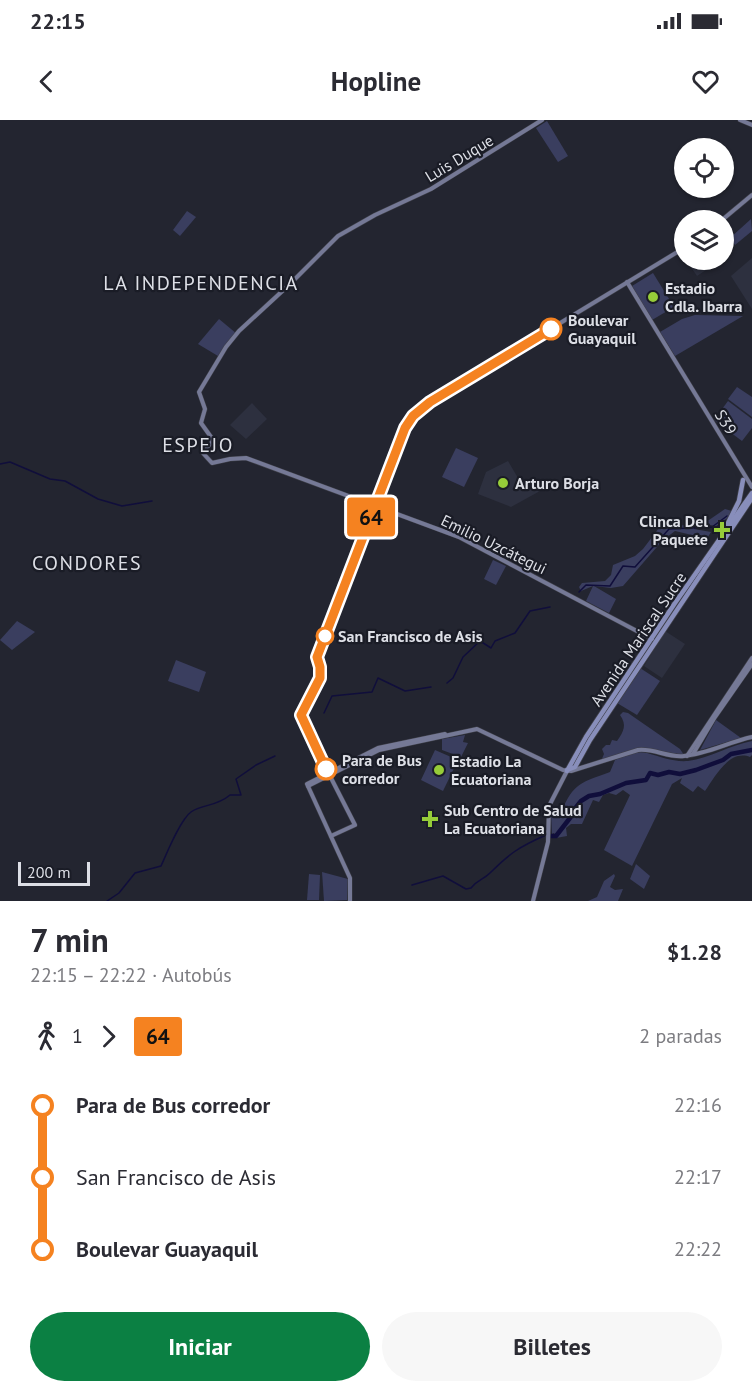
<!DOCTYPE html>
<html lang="es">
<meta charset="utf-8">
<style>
:root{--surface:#fff;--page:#f7f7f7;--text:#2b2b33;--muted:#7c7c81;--accent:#0b8043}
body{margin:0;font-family:"PT Sans",sans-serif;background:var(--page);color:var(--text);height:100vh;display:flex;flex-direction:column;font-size:22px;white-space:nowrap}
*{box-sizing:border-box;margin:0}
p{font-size:20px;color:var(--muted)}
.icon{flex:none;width:33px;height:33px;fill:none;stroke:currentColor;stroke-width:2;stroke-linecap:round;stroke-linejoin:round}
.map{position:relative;height:781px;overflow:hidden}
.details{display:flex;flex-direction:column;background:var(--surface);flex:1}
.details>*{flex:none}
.badge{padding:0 12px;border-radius:4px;font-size:21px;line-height:39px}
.controls{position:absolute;left:674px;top:18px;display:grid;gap:12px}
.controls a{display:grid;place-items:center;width:60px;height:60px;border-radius:50%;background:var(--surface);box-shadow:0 2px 4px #0004;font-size:30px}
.scale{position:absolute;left:18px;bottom:15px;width:72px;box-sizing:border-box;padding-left:6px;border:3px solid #dddfe6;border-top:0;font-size:16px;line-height:21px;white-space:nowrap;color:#dddfe6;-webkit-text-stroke:4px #1a1c26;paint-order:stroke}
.map>.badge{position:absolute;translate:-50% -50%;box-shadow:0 0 0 3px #fff}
.legs{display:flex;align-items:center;gap:9px;height:66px;padding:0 30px;font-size:20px}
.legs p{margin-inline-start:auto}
.overview{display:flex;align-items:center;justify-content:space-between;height:102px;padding:0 30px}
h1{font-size:33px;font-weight:700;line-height:45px}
.primary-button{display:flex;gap:12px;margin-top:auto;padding:12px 30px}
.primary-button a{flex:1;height:69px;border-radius:36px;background:var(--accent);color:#fff;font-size:24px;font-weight:700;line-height:69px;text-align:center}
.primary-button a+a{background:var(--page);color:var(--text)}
ul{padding:0 30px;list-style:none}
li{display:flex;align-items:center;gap:21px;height:72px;font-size:22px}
li i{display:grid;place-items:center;width:9px;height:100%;margin:0 8px;background:currentColor}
li i::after{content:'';width:15px;height:15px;margin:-8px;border:4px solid;border-radius:50%;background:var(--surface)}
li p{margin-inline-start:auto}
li:first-child i{background:linear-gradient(#0000 50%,currentColor 0)}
li:last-child i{background:linear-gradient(currentColor 50%,#0000 0)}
.status{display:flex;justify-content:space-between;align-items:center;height:42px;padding:0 30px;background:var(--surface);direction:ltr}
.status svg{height:16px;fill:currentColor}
header{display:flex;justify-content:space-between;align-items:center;height:78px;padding:0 30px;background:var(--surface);font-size:27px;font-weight:700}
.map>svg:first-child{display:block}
.built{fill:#2d303f}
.green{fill:#3a3e5f}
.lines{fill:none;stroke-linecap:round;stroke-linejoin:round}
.stream{stroke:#100e3b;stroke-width:1.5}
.river{stroke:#100e3b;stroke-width:4.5}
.secondary-casing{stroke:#3f4049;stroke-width:5}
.primary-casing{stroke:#3f4049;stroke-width:6}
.secondary{stroke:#757996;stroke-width:4}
.primary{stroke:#888ebb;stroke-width:4.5}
.line-1-casing{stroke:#fff;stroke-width:14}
.line-1{stroke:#f58220;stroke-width:9}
.poi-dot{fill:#96cc39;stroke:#1a1c26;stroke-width:2}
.stop-1-dot{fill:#fff;stroke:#f58220;stroke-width:3}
.labels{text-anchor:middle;stroke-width:4.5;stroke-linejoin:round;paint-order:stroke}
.street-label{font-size:16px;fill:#dddfe6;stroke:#1a1c26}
.poi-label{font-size:16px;font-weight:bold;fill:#dddfe6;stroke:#1a1c26;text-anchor:start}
.stop-label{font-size:16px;font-weight:bold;fill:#dddfe6;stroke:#1a1c26;text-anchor:start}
.quarter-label{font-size:20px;letter-spacing:1.5px;fill:#dddfe6;stroke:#1a1c26}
</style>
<div class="status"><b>22:15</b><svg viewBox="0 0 49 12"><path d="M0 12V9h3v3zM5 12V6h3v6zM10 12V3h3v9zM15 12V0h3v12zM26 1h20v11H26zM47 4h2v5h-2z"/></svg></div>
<header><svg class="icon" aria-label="back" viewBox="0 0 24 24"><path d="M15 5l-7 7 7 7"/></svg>Hopline<svg class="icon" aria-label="heart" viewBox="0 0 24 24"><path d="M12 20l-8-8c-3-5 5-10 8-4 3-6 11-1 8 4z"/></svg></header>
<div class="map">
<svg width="752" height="781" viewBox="0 0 752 781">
<rect width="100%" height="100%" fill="#232530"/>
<g class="built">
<path d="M752 138V189L731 156Z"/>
<path d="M686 140H716L718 142 697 156Z"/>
<path d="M252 283 267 299 246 319 230 305Z"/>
<path d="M508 341 518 358 520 357 525 365 533 361 540 371 511 387 478 374 486 352Z"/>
<path d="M665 511 685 524 662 558 644 546Z"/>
</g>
<g class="green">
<path d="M547 1 568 36 558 42 536 8Z"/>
<path d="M187 91 196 97 180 116 173 110Z"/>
<path d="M751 99 752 111 735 125 730 118Z"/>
<path d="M653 153 674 187 652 200 632 166Z"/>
<path d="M695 195 743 196 675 236 660 212 682 199Z"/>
<path d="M219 199 237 214 218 236 198 224Z"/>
<path d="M737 267 752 277V297L728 279Z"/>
<path d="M728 281 752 299V308L742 321 714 300Z"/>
<path d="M456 328 478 338 464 367 442 357Z"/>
<path d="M725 389 732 391 729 397 716 406 699 403 694 406V409L711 412 703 425 699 422V418L692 415 675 411 663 420 623 466 611 468 594 466 616 479 609 493 586 481 593 466 581 471 579 467 582 463 605 461 611 455 613 445 635 436 643 429 665 400 670 407 685 405 688 398 697 402 701 399 709 400Z"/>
<path d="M493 440 506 446 496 465 484 459Z"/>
<path d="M17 501 35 512 12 530 0 520Z"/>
<path d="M176 540 206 552 199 572 168 561Z"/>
<path d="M640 548 660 561 637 595 617 583Z"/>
<path d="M623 592 628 593 680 629 684 635 640 628 601 641 604 634 602 629 606 625H610L612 620 617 621C624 611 627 605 620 595Z"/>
<path d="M716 600 741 618 700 630Z"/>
<path d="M465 615 463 622 468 623 461 637 442 630V619Z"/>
<path d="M752 621V635L750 637C729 629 715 657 705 671L698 666 693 672 680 663 682 658 672 664 632 746 604 730 630 675 623 670 616 675 609 673 603 675 599 682 593 680 582 704H571L566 708 567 716 556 718 554 713 552 714 551 692H561C574 663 580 663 610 652L615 640C624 636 636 630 647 633 662 637 672 642 688 641 710 638 730 625 752 621Z"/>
<path d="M435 630 458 640 443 671 421 660Z"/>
<path d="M636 744 650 756 644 769 630 759Z"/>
<path d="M322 752 348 759 347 780 324 781Z"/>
<path d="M309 754 320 755 319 780H307Z"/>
<path d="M614 754 615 756 610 767 615 770 623 769 618 781H588L597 777 604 761Z"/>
</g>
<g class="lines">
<g class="stream">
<path d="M0 344 10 342 50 359 65 361 98 379 122 386 152 381"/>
<path d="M579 472 586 465 610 466 623 446 635 447 669 409 712 407 727 396"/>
<path d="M447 563 453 558 463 537 480 521 491 528 495 521 515 513 530 491 550 487"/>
<path d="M324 593 332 576 372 572 378 558 405 571 431 567"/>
<path d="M412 765 443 756 466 769 471 768C478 759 483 760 490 753 510 733 519 727 546 715"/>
<path d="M107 781 119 773 135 753 161 746C167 733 180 700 191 692 202 684 216 687 230 675H241L236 659 256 645 275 636"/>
</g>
<path class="river" d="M551 716H556L570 698 573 691 581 681 589 676 600 674 626 663 646 660 650 653 658 655 669 652 680 654 696 650 723 640 731 634 752 630"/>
<defs>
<g id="secondary">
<path d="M542 0 431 69 375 95 338 116 290 164 239 211 226 227 199 272 205 289 201 303 211 317 212 322 202 332 212 343 230 339 246 338 459 417 652 519"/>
<path d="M740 0 752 5"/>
<path d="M722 100 752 75"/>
<path d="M627 162 752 367"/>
<path d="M693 634 715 597 752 544"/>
<path d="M687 636 752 538"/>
<path d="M308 666 379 630 477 609 563 650 571 651 638 630C654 628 668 638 684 636 707 634 729 622 752 617"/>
<path d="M331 716 355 705 303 603 301 595 320 559V547L317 537 407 304 418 291 430 282 684 128"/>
<path d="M350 781V758L307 664 378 628 445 614"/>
<path d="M533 781 548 722 549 686 567 651"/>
</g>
<g id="primary">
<path d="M725 409 739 381 743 360"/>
<path d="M567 650 575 647 590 620 752 378"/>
<path d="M567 651 586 617 675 483 752 373"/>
</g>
</defs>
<use href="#secondary" class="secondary-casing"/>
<use href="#primary" class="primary-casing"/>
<use href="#secondary" class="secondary"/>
<use href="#primary" class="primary"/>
</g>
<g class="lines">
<defs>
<path id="line-1" d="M326 649 301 595 320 558V547L317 537 405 308 413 296 430 282 551 209"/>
</defs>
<use href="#line-1" class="line-1-casing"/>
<use href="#line-1" class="line-1"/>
</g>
<g class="poi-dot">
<circle cx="653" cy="177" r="6"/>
<circle cx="503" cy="363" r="6"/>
<path d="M719 401h6v6h6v6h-6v6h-6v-6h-6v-6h6z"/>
<circle cx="439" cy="650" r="6"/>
<path d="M427 690h6v6h6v6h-6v6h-6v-6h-6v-6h6z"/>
</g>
<g class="stop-1-dot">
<circle cx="551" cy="209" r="10"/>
<circle cx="325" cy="516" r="8"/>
<circle cx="326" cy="649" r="10"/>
</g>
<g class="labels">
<g class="street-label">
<text transform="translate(459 38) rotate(-31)" y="6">Luis Duque</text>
<text transform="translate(726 302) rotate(58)" y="6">S39</text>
<text transform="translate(494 424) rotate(26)" y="6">Emilio Uzcátegui</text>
<text transform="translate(638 519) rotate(-56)" y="6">Avenida Mariscal Sucre</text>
</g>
<g class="poi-label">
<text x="665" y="174">Estadio<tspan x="665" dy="18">Cdla. Ibarra</tspan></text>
<text x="515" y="369">Arturo Borja</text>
<text x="708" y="407" text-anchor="end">Clinca Del<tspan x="708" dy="18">Paquete</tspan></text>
<text x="451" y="647">Estadio La<tspan x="451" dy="18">Ecuatoriana</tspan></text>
<text x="444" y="696">Sub Centro de Salud<tspan x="444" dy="18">La Ecuatoriana</tspan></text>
</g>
<g class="stop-label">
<text x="568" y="206">Boulevar<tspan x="568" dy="18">Guayaquil</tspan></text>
<text x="338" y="522">San Francisco de Asis</text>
<text x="342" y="646">Para de Bus<tspan x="342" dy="18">corredor</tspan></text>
</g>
<g class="quarter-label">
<text x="201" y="170">LA INDEPENDENCIA</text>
<text x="198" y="332">ESPEJO</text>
<text x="87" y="450">CONDORES</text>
</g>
</g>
</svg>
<div class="controls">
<a><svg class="icon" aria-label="locate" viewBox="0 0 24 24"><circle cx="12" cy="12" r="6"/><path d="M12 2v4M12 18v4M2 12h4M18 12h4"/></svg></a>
<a><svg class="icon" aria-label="layers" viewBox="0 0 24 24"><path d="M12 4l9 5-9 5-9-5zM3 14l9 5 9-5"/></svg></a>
</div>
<div class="scale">200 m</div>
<b class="badge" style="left:371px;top:397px;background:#f58220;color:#111">64</b>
</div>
<section class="details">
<div class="overview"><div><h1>7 min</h1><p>22:15 – 22:22 · Autobús</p></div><b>$1.28</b></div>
<div class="legs"><svg class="icon" aria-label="walk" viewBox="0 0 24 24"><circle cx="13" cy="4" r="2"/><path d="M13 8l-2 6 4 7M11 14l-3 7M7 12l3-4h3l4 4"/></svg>1<svg class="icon" aria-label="forward" viewBox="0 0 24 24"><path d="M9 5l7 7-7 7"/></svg><b class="badge" style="background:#f58220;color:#111">64</b><p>2 paradas</p></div>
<ul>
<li><i style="color:#f58220"></i><b>Para de Bus corredor</b><p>22:16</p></li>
<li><i style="color:#f58220"></i><span>San Francisco de Asis</span><p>22:17</p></li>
<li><i style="color:#f58220"></i><b>Boulevar Guayaquil</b><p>22:22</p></li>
</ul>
<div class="primary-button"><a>Iniciar</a><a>Billetes</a></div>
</section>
